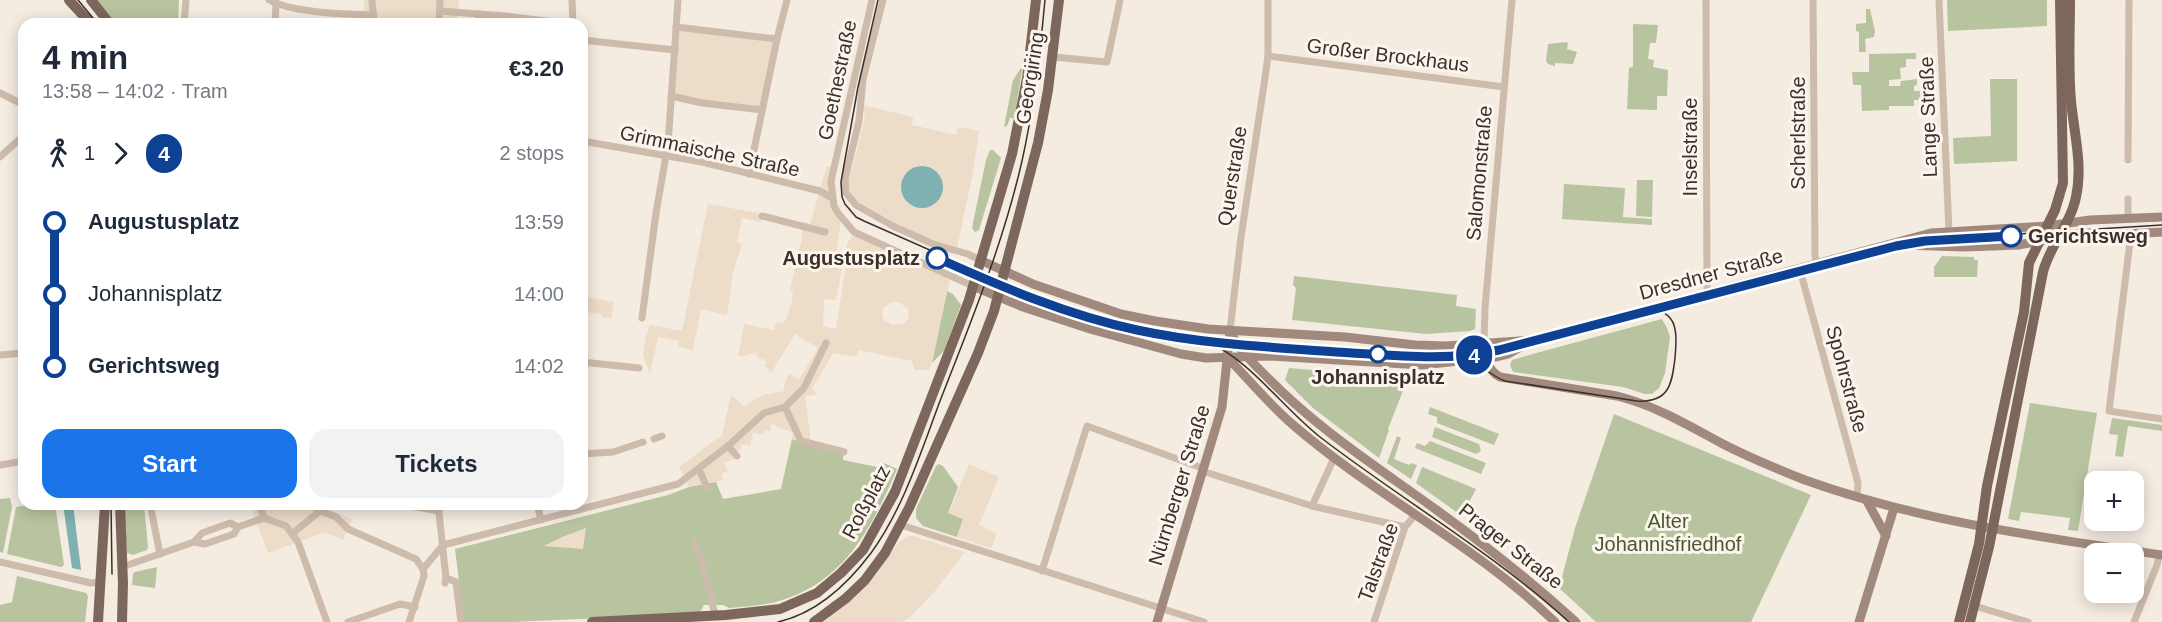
<!DOCTYPE html>
<meta charset="utf-8">
<style>
:root{--surface:#fff;--page:#f2f2f3;--text:#1f2937;--muted:#747a83;--accent:#1a73e8}
body{margin:0;font-family:Helvetica,sans-serif;background:var(--page);color:var(--text);height:100vh;display:flex;flex-direction:column;font-size:22px;white-space:nowrap}
*{box-sizing:border-box;margin:0}
p{font-size:20px;color:var(--muted)}
.icon{flex:none;width:33px;height:33px;fill:none;stroke:currentColor;stroke-width:2;stroke-linecap:round;stroke-linejoin:round}
.map{position:relative;flex:1;overflow:hidden}
.panel{position:absolute;left:18px;top:18px;width:570px;height:492px;display:flex;flex-direction:column;background:var(--surface);border-radius:18px;box-shadow:0 3px 15px #0003}
.panel>*{flex:none}
.badge{padding:0 12px;border-radius:20px;font-size:21px;line-height:39px}
.tools{position:absolute;left:2084px;top:471px;display:grid;gap:12px}
.tools a{display:grid;place-items:center;width:60px;height:60px;border-radius:12px;background:var(--surface);box-shadow:0 3px 15px #0003;font-size:30px}
.map>.badge{position:absolute;translate:-50% -50%;box-shadow:0 0 0 3px #fff}
.legs{display:flex;align-items:center;gap:9px;height:66px;padding:0 24px;font-size:20px}
.legs p{margin-inline-start:auto}
.summary{display:flex;align-items:center;justify-content:space-between;height:102px;padding:0 24px}
h1{font-size:33px;font-weight:700;line-height:45px}
.button{display:flex;gap:12px;margin-top:auto;padding:12px 24px}
.button a{flex:1;height:69px;border-radius:18px;background:var(--accent);color:#fff;font-size:24px;font-weight:700;line-height:69px;text-align:center}
.button a+a{background:var(--page);color:var(--text)}
ul{padding:0 24px;list-style:none}
li{display:flex;align-items:center;gap:21px;height:72px;font-size:22px}
li i{display:grid;place-items:center;width:9px;height:100%;margin:0 8px;background:currentColor}
li i::after{content:'';width:15px;height:15px;margin:-8px;border:4px solid;border-radius:50%;background:var(--surface)}
li p{margin-inline-start:auto}
li:first-child i{background:linear-gradient(#0000 50%,currentColor 0)}
li:last-child i{background:linear-gradient(currentColor 50%,#0000 0)}
.map>svg:first-child{display:block}
.green{fill:#b8c4a0}
.plaza{fill:#ecdcc8;fill-rule:evenodd}
.water{fill:#7fb0b2}
.lines{fill:none;stroke-linecap:round;stroke-linejoin:round}
.street{stroke:#cdbbac;stroke-width:7}
.secondary{stroke:#a18a7d;stroke-width:9}
.primary{stroke:#7d675c;stroke-width:10}
.tram{stroke:#3b302b;stroke-width:1.5}
.line-1-casing{stroke:#fff;stroke-width:14}
.line-1{stroke:#0e4094;stroke-width:9}
.stop-1-dot{fill:#fff;stroke:#0e4094;stroke-width:3}
.labels{text-anchor:middle;stroke-width:6;stroke-linejoin:round;paint-order:stroke}
.street-label{font-size:20px;fill:#3b302b;stroke:#fbf5ee}
.stop-label{font-size:20px;font-weight:bold;fill:#3b302b;stroke:#fbf5ee;text-anchor:start}
.park-label{font-size:20px;fill:#4a5a2e;stroke:#fbf5ee}
</style>
<div class="map">
<svg width="2162" height="622" viewBox="0 0 2162 622">
<rect width="100%" height="100%" fill="#f4ebe1"/>
<g class="green">
<path d="M97 0H179L178 24H115Z"/>
<path d="M1947 0H2047V26L1948 31Z"/>
<path d="M1866 9H1870L1875 31 1874 37 1865 39 1866 52H1859V32L1856 31V24L1866 23Z"/>
<path d="M1633 24 1658 25 1656 43H1650L1648 59 1654 60 1653 67 1668 70 1667 96H1657V110L1627 109 1629 68 1633 67Z"/>
<path d="M1566 42 1568 43 1567 49 1577 52 1573 64 1555 63V66L1548 64 1546 61 1548 44Z"/>
<path d="M1916 53V59H1906V67L1900 68 1901 79 1889 80V86H1900L1901 81 1917 79V85L1914 86V91H1920L1921 100H1914V106H1889V110L1862 111 1861 85H1853L1852 72H1869V54Z"/>
<path d="M1023 65 1014 118H1010L1007 126 1004 127 1013 80Z"/>
<path d="M1990 79H2017V161L1954 164 1953 138 1991 136Z"/>
<path d="M990 150H993L1001 158 979 230 975 232 972 228 986 160Z"/>
<path d="M1637 180H1653L1652 217 1636 216Z"/>
<path d="M1564 184 1625 188 1623 217 1652 219V225L1562 219Z"/>
<path d="M1942 256 1974 257V260H1978L1977 277H1934V267Z"/>
<path d="M1294 276 1457 295 1456 306 1476 309 1475 329 1470 331 1426 334 1292 320 1296 288 1293 285Z"/>
<path d="M947 291 953 294 961 305 944 351 932 363Z"/>
<path d="M1662 319 1667 328 1670 337 1665 373 1659 388 1652 394H1645L1623 387 1513 372 1510 365 1512 360 1529 355Z"/>
<path d="M1289 368 1408 378 1388 429 1389 430 1379 458 1313 408 1285 380Z"/>
<path d="M2030 403 2097 413 2078 531 2068 530 2070 518 2021 512 2019 521 2008 519Z"/>
<path d="M1430 407 1499 434 1494 445 1437 423V417L1428 414Z"/>
<path d="M1614 414 1811 495 1751 622H1596L1559 588 1575 528Z"/>
<path d="M2112 418 2162 425V431L2128 426 2123 457 2115 456 2118 435 2109 434Z"/>
<path d="M1435 427 1479 444 1481 451 1476 454 1432 437Z"/>
<path d="M1397 436 1401 438 1394 459 1409 465 1411 463 1417 465 1411 479 1387 463Z"/>
<path d="M792 439 843 453V460L882 468 884 463 897 469C872 527 845 582 779 601 763 606 746 606 729 608L723 605H704L700 612 691 614 512 622H464L455 549 668 495 689 487 716 482 723 499 781 489Z"/>
<path d="M1430 441 1486 463 1481 474 1415 448 1417 443 1425 446Z"/>
<path d="M939 464 943 466 958 487 948 513 963 519 957 537 923 526 916 518V509L936 466Z"/>
<path d="M1422 467 1476 489 1462 516 1416 483Z"/>
<path d="M22 497H24V504H55L64 565 61 567 7 554 16 507 24 506Z"/>
<path d="M10 498 12 507 3 553 0 552V499Z"/>
<path d="M123 504H144L148 547 147 550 133 555 127 553Z"/>
<path d="M157 567 155 588 132 585 133 574 135 572Z"/>
<path d="M17 576 86 593 88 596 85 622H0V605L12 602Z"/>
</g>
<g class="plaza">
<path d="M364 0H459L458 17 448 19V24H365Z"/>
<path d="M676 27 777 39 762 110 671 96Z"/>
<path d="M862 105 913 117 912 125 956 135 958 127 979 131 973 172 957 248 937 242 896 223 853 199 847 188 848 175 851 173 865 118ZM918 166 934 170 938 174 943 184 939 200 929 207 918 208 913 206 902 193V181L913 169Z"/>
<path d="M827 166 832 167 829 185 830 197 836 214 841 221 834 267 842 269 836 300 824 299 823 326 836 329 846 265 843 264 847 244 851 237 860 236 928 266 950 279 930 370H914L912 361 859 350 855 357 833 353 812 389 816 392 815 395 805 396 811 443 845 452 801 442 792 439 793 433 772 424 770 432 765 430 762 435 753 432 750 446 742 444 741 449 737 451 738 458 724 462 728 472 722 473 723 480 689 487 679 467 722 435 731 395 744 406 763 395 784 391 785 382 789 374 799 380 818 348 795 334 771 373 764 365 767 363 763 358 760 360 755 353 738 357 744 324 774 330 776 322 782 324 786 320 792 301 793 292 790 289 802 238V222L810 224ZM891 302H899L908 309 909 317 905 323 892 325 884 320 882 314 883 308Z"/>
<path d="M708 204 763 214 761 222 742 218 737 242 742 244 733 272 727 315 701 309 693 350 678 347 679 341 658 337 650 374 643 355 646 336 650 325 682 331Z"/>
<path d="M582 296 614 302 611 318 602 317V314L582 312Z"/>
<path d="M969 464 999 477 979 525 997 534 991 548 957 537 963 519 949 513Z"/>
<path d="M250 504H316L352 519 343 540 327 533 320 534 268 553Z"/>
<path d="M586 528 583 549 544 546 562 537Z"/>
<path d="M909 536H913L965 552 934 592 910 617 902 622H824L854 598 874 578 900 541Z"/>
</g>
<g class="water">
<circle cx="922" cy="187" r="21"/>
<path d="M63 504H73L81 570 72 568Z"/>
</g>
<g class="lines">
<g class="street">
<path d="M269 0C293 13 345 14 374 15"/>
<path d="M372 0 374 24"/>
<path d="M572 0 573 24"/>
<path d="M872 0 831 181 834 206 838 213 854 232 973 286"/>
<path d="M883 0 863 79 859 121 845 179 846 193 856 205 893 226 933 244 968 254 980 260"/>
<path d="M1706 0 1707 294"/>
<path d="M1813 0 1815 255 1817 265"/>
<path d="M1939 0 1949 232"/>
<path d="M440 11 505 16 570 24"/>
<path d="M184 24 186 0"/>
<path d="M275 24 276 4"/>
<path d="M439 24 440 0"/>
<path d="M478 24 479 14"/>
<path d="M676 27 777 39"/>
<path d="M582 40 675 50"/>
<path d="M1268 56 1504 87"/>
<path d="M1053 57 1107 62 1120 0"/>
<path d="M0 93 24 105"/>
<path d="M671 96 702 103 762 110"/>
<path d="M582 141 702 162 820 191 830 197"/>
<path d="M0 157 24 135"/>
<path d="M2128 160 2129 0"/>
<path d="M749 174 777 39 787 0"/>
<path d="M2128 199V218"/>
<path d="M762 216 825 232"/>
<path d="M2131 234 2109 411 2162 419"/>
<path d="M1800 270 1858 483 1857 497"/>
<path d="M642 318 656 213 668 144 678 0"/>
<path d="M1230 330 1241 237 1265 78 1268 56V0"/>
<path d="M1484 344 1485 308 1512 0"/>
<path d="M0 355 24 353"/>
<path d="M582 362 639 368"/>
<path d="M805 386 826 343"/>
<path d="M785 407 801 441 844 452"/>
<path d="M654 439 662 436"/>
<path d="M728 446 737 456"/>
<path d="M582 454 613 452 643 442"/>
<path d="M0 465 24 461"/>
<path d="M699 469 707 488"/>
<path d="M1202 471 1312 506 1405 527"/>
<path d="M150 504 160 554"/>
<path d="M259 504 264 518"/>
<path d="M309 504 320 511"/>
<path d="M398 504 439 511"/>
<path d="M438 504 446 578 445 583"/>
<path d="M537 504 541 520"/>
<path d="M1312 506 1334 458"/>
<path d="M264 518 286 526 298 542 327 622"/>
<path d="M901 525 1204 622"/>
<path d="M293 533 320 511 336 517 348 529 416 559 423 569 424 576 409 622"/>
<path d="M194 542 205 544 234 534 238 527 264 518"/>
<path d="M695 542 708 583 715 616"/>
<path d="M0 562 91 583 101 582"/>
<path d="M122 567 194 542 202 533 230 523 238 527"/>
<path d="M423 569 443 545 678 484 728 446 764 413 785 407 803 389"/>
<path d="M1042 571 1087 426 1202 468"/>
<path d="M446 578 456 582 461 622"/>
<path d="M1975 606 2028 622"/>
<path d="M348 622 400 604 415 607"/>
<path d="M1374 622 1405 527 1415 515"/>
<path d="M2134 622 2157 565 2159 555"/>
</g>
<g class="secondary">
<path d="M1904 245 1963 247 1993 246 2018 245 2057 238 2162 232"/>
<path d="M980 260 1033 284 1121 314 1155 321 1208 329 1345 337 1415 345 1446 346 1534 340 1931 233 2047 226 2090 220 2162 217"/>
<path d="M973 286 1023 307 1090 329 1181 354 1206 358 1268 356 1422 365 1495 357 1508 354 1528 343"/>
<path d="M1230 330C1238 350 1254 364 1269 379 1320 431 1380 469 1438 511 1485 545 1532 582 1576 622"/>
<path d="M1484 344C1485 357 1487 370 1500 377L1617 396C1654 405 1688 425 1721 443 1748 457 1777 469 1805 480 1922 522 2040 537 2162 555"/>
<path d="M1228 358C1249 380 1269 404 1292 424 1375 496 1476 545 1555 622"/>
<path d="M1867 501 1886 536"/>
<path d="M1157 622 1222 407 1230 332"/>
<path d="M1859 622 1894 508"/>
</g>
<g class="primary">
<path d="M69 0 91 24"/>
<path d="M91 0 110 24"/>
<path d="M120 504 123 583 122 622"/>
<path d="M98 622 105 504"/>
<path d="M592 622 726 615 780 609 817 593 841 573 863 550 895 492 969 300 1012 154 1027 78 1036 0"/>
<path d="M814 622 845 599 865 580 885 553 909 508 978 353 994 311 1038 143 1048 90 1059 0"/>
<path d="M1959 622 1979 544 1987 486 2024 312 2029 263 2055 210 2063 183 2060 0"/>
<path d="M1970 622 1989 547 2043 272C2050 245 2071 223 2076 197 2083 165 2074 133 2071 101 2068 68 2070 34 2070 0"/>
</g>
<g class="tram">
<path d="M78 0 98 24"/>
<path d="M878 0 858 87 841 182 842 197 845 204 856 217 864 221 1034 296 1085 313 1151 329 1235 341 1419 354 1464 353 1519 342 1905 241 2162 225"/>
<path d="M1206 341C1249 359 1282 407 1320 437 1402 500 1492 552 1569 622"/>
<path d="M1457 357C1477 357 1487 375 1505 381L1637 401C1669 403 1672 384 1675 358 1677 333 1679 310 1647 309"/>
<path d="M111 504 112 574"/>
<path d="M778 622C817 613 847 585 871 553 903 509 921 452 940 401 971 322 1003 244 1022 161 1034 108 1040 54 1045 0"/>
</g>
</g>
<g class="lines">
<defs>
<path id="line-1" d="M937 258C1002 287 1067 315 1137 330 1202 344 1270 347 1336 352 1391 355 1445 362 1499 350L1896 246 1925 241 2011 236"/>
</defs>
<use href="#line-1" class="line-1-casing"/>
<use href="#line-1" class="line-1"/>
</g>
<g class="stop-1-dot">
<circle cx="2011" cy="236" r="10"/>
<circle cx="937" cy="258" r="10"/>
<circle cx="1378" cy="354" r="8"/>
</g>
<g class="labels">
<g class="street-label">
<text transform="translate(1388 55) rotate(7)" y="7">Großer Brockhaus</text>
<text transform="translate(1030 78) rotate(-81)" y="7">Georgiring</text>
<text transform="translate(837 80) rotate(-78)" y="7">Goethestraße</text>
<text transform="translate(1928 117) rotate(-92)" y="7">Lange Straße</text>
<text transform="translate(1798 133) rotate(-90)" y="7">Scherlstraße</text>
<text transform="translate(1690 147) rotate(-90)" y="7">Inselstraße</text>
<text transform="translate(710 151) rotate(12)" y="7">Grimmaische Straße</text>
<text transform="translate(1479 173) rotate(-85)" y="7">Salomonstraße</text>
<text transform="translate(1232 176) rotate(-81)" y="7">Querstraße</text>
<text transform="translate(1711 274) rotate(-15)" y="7">Dresdner Straße</text>
<text transform="translate(1847 379) rotate(75)" y="7">Spohrstraße</text>
<text transform="translate(1179 485) rotate(-73)" y="7">Nürnberger Straße</text>
<text transform="translate(866 502) rotate(-62)" y="7">Roßplatz</text>
<text transform="translate(1511 546) rotate(38)" y="7">Prager Straße</text>
<text transform="translate(1378 562) rotate(-70)" y="7">Talstraße</text>
</g>
<g class="stop-label">
<text x="2028" y="243">Gerichtsweg</text>
<text x="920" y="265" text-anchor="end">Augustusplatz</text>
<text x="1378" y="384" text-anchor="middle">Johannisplatz</text>
</g>
<g class="park-label">
<text x="1668" y="528">Alter<tspan x="1668" dy="23">Johannisfriedhof</tspan></text>
</g>
</g>
</svg>
<div class="tools">
<a>+</a>
<a>−</a>
</div>
<b class="badge" style="left:1474px;top:355px;background:#0e4094;color:#fff">4</b>
<section class="panel">
<div class="summary"><div><h1>4 min</h1><p>13:58 – 14:02 · Tram</p></div><b>€3.20</b></div>
<div class="legs"><svg class="icon" aria-label="walk" viewBox="0 0 24 24"><circle cx="13" cy="4" r="2"/><path d="M13 8l-2 6 4 7M11 14l-3 7M7 12l3-4h3l4 4"/></svg>1<svg class="icon" aria-label="forward" viewBox="0 0 24 24"><path d="M9 5l7 7-7 7"/></svg><b class="badge" style="background:#0e4094;color:#fff">4</b><p>2 stops</p></div>
<ul>
<li><i style="color:#0e4094"></i><b>Augustusplatz</b><p>13:59</p></li>
<li><i style="color:#0e4094"></i><span>Johannisplatz</span><p>14:00</p></li>
<li><i style="color:#0e4094"></i><b>Gerichtsweg</b><p>14:02</p></li>
</ul>
<div class="button"><a>Start</a><a>Tickets</a></div>
</section>
</div>
